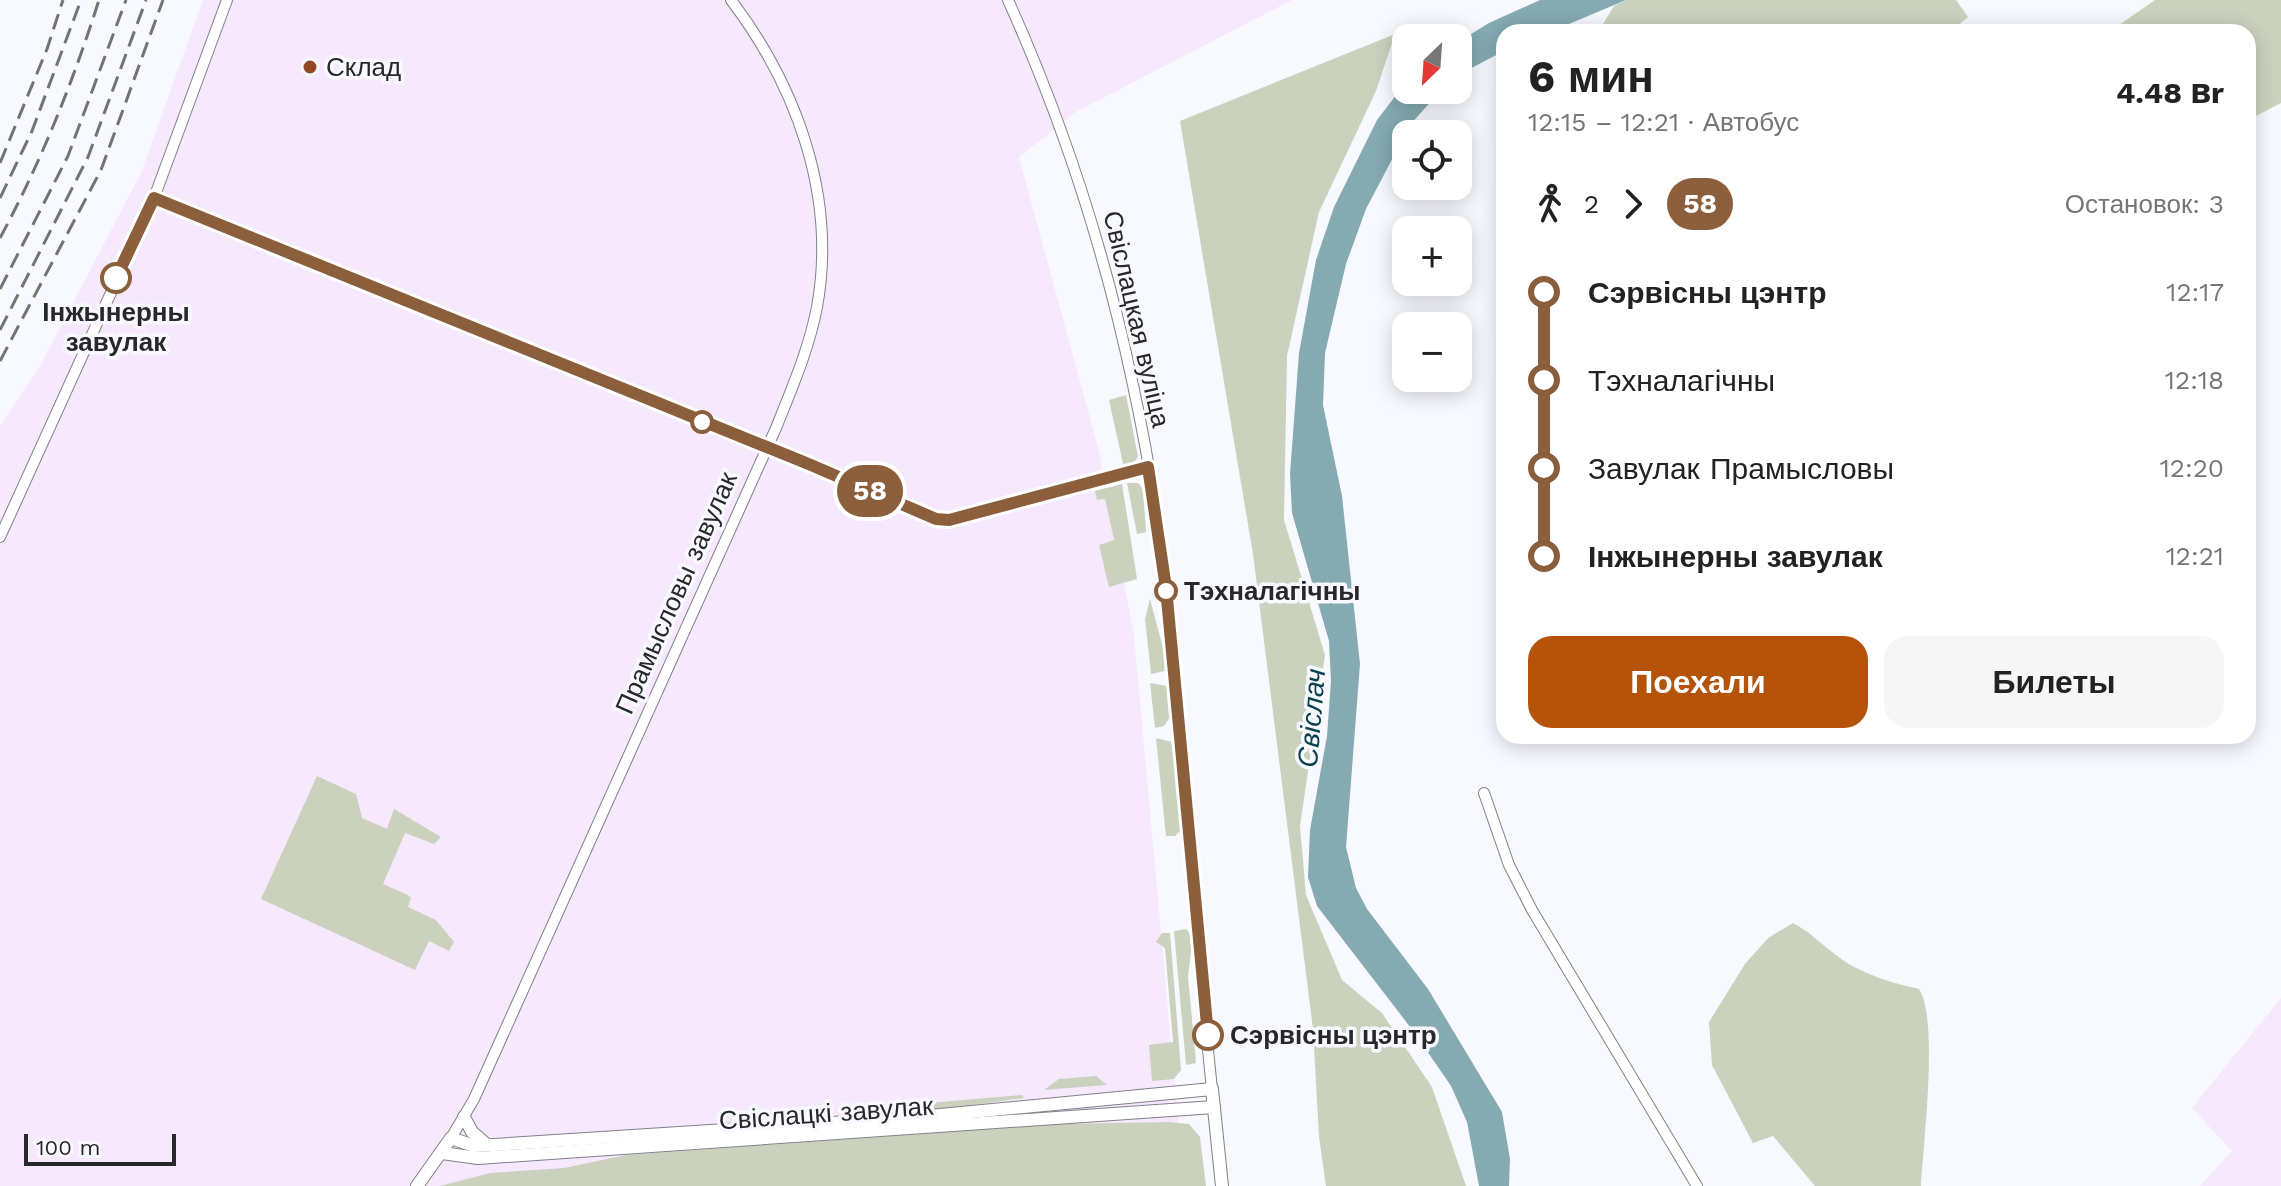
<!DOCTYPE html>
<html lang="ru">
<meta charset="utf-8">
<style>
:root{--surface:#fff;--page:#f6f6f6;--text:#222;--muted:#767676;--accent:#b45309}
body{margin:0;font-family:"Work Sans",sans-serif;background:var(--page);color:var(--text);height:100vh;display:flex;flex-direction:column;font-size:30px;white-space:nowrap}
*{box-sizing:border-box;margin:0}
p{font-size:26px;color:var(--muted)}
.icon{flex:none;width:44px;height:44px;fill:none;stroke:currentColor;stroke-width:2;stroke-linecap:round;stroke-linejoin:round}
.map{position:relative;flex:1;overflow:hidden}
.drawer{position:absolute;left:1496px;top:24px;width:760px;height:720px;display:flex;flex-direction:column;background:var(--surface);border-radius:24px;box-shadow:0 4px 20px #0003}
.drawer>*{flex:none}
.badge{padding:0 16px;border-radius:26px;font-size:28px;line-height:52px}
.needle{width:52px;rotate:205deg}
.controls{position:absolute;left:1392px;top:24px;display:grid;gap:16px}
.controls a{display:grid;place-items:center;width:80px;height:80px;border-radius:16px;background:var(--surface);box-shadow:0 4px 20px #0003;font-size:40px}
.scale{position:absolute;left:24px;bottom:20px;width:152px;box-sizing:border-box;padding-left:8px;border:4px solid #28282b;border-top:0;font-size:22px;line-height:28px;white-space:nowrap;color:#28282b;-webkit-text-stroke:6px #f8f8ff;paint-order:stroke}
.map>.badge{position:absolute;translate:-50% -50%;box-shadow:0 0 0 4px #fff}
.legs{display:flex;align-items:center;gap:12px;height:88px;padding:0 32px;font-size:26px}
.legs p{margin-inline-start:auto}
.head{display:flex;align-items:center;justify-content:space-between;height:136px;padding:0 32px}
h1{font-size:44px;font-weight:700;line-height:60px}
.cta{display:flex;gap:16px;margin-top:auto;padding:16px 32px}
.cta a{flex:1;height:92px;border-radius:24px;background:var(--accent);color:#fff;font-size:32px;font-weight:700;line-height:92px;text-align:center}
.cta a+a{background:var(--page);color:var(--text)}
ul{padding:0 32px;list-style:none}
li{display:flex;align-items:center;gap:28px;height:88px;font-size:30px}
li i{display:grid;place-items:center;width:12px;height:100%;margin:0 10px;background:currentColor}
li i::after{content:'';width:20px;height:20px;margin:-10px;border:6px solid;border-radius:50%;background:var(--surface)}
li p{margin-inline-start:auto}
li:first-child i{background:linear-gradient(#0000 50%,currentColor 0)}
li:last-child i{background:linear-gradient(currentColor 50%,#0000 0)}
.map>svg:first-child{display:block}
.industrial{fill:#f6e9fe}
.green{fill:#cad2be}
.water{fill:#85aab1}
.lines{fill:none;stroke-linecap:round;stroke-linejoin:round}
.minor-casing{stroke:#808088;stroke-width:12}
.major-casing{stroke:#808088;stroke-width:14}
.minor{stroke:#fff;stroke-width:10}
.major{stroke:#fff;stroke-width:12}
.rail{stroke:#737377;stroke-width:3;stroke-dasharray:16 8;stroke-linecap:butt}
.line-1-casing{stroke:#fff;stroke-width:18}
.line-1{stroke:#8b5e3c;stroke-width:12}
.poi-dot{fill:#914827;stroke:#f8f8ff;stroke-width:3}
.stop-1-dot{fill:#fff;stroke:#8b5e3c;stroke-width:4}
.labels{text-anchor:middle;stroke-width:7;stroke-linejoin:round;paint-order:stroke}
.poi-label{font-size:26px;fill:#28282b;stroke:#f8f8ff;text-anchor:start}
.stop-label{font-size:26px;font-weight:bold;fill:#28282b;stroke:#f8f8ff;text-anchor:start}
.street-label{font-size:26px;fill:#28282b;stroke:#f8f8ff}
.water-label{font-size:28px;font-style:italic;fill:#0a434c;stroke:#f8f8ff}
</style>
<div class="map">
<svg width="2281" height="1186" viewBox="0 0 2281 1186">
<rect width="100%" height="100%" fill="#f8f8ff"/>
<g class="industrial">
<path d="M203 0H1292L1076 112 1019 157 1100 455 1134 635 1184 1186H0V426L40 366 141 173Z"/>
<path d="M2281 998V1186H2200L2232 1151 2192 1108Z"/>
</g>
<g class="green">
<path d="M1626 0H1956L1968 17 1950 32H1598L1614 6Z"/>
<path d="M2155 0H2281V103L2248 120V32H2109Z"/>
<path d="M1395 34 1376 91 1319 212 1287 356 1284 520 1325 655 1300 826 1306 895 1342 980 1382 1013 1432 1087 1466 1186H1326L1319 1137 1313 1029 1253 554 1180 121Z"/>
<path d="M1126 395 1138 457 1132 465 1124 468 1109 400Z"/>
<path d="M1127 483H1138L1143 489 1146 532 1137 534Z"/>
<path d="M1122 484 1137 579 1109 587 1099 545 1114 540 1105 499 1097 500 1095 491Z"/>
<path d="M1150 599 1169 670 1151 674 1145 619Z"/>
<path d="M1150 683 1168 686 1170 717 1164 726 1155 728Z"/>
<path d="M1156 738 1172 742 1182 829 1175 836H1166Z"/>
<path d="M317 776 356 794 362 818 387 829 394 809 441 837 434 844 405 833 383 884 408 895 411 898 408 907 436 920 454 942 449 951 429 941 415 970 261 899Z"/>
<path d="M1793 923C1814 934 1829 952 1849 964 1871 977 1894 983 1919 989 1939 1019 1923 1145 1921 1186H1815L1773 1136 1753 1143 1712 1065 1709 1022 1745 964 1768 938Z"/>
<path d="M1186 929 1193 936 1188 976 1196 1063 1186 1065 1174 931Z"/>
<path d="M1162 933H1170L1181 1070 1174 1079 1152 1081 1149 1045 1173 1042 1165 948 1156 942Z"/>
<path d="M1096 1076 1107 1085 1044 1090 1059 1079Z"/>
<path d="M1022 1095 1024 1098 936 1110 929 1103Z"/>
<path d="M1170 1122 1189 1124 1200 1137 1206 1186H440L490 1173 564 1168 626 1155 1059 1124Z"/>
</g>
<g class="water">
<path d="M1540 0H1626L1550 32H1504V51L1458 75V42L1489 23Z"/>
<path d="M1406 82V90H1441L1410 125 1366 209 1346 264 1325 353 1323 405 1342 496 1360 664 1346 847 1356 888 1367 909 1428 989 1502 1112 1510 1159 1509 1186H1479L1467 1122 1451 1086 1414 1032 1317 906 1308 877 1310 830 1327 736 1331 681 1329 641 1292 513 1290 474 1299 353 1316 260 1334 207 1377 120Z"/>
</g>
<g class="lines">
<defs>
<g id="minor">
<path d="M1008 0C1064 124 1105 252 1133 385 1183 615 1187 855 1212 1089"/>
<path d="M154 198 811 465 936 519 949 520 1148 467"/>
<path d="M0 537 154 198 227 0"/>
<path d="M1484 793 1509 865 1532 910 1697 1186"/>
<path d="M451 1138 474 1099 776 428C792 388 809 349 817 307 837 197 797 87 731 0"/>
</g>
<g id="major">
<path d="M464 1117 472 1132 487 1145"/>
<path d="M442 1153 478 1158 1214 1107"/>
<path d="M417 1186 451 1138 474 1146 494 1145 909 1118 1212 1089 1222 1186"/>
</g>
</defs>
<use href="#minor" class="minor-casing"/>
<use href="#major" class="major-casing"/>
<use href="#minor" class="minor"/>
<use href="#major" class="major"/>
<g class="rail">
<path d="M0 163 47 49 63 0"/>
<path d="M0 198 32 131 81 0"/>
<path d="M0 238C41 162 73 82 99 0"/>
<path d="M0 289 68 156 126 0"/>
<path d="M0 330 88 157 146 0"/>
<path d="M0 361 101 170 163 0"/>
</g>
</g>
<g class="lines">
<defs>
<path id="line-1" d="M116 278 154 198 811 465 936 519 949 520 1148 467 1166 588 1208 1035"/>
</defs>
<use href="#line-1" class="line-1-casing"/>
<use href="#line-1" class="line-1"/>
</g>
<circle class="poi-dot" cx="310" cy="67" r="8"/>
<g class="stop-1-dot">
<circle cx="116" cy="278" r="14"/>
<circle cx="702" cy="422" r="10"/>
<circle cx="1166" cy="591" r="10"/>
<circle cx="1208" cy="1035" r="14"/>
</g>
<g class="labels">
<g class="poi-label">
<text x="326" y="76">Склад</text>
</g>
<g class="stop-label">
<text x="116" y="321" text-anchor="middle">Інжынерны<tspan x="116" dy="30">завулак</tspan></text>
<text x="1184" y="600">Тэхналагічны</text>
<text x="1230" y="1044">Сэрвісны цэнтр</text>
</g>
<g class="street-label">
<text transform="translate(1137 319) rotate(77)" y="9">Свіслацкая вуліца</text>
<text transform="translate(676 593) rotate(-66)" y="9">Прамысловы завулак</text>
<text transform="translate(826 1113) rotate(-4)" y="9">Свіслацкі завулак</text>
</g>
<g class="water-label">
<text transform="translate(1311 718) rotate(-85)" y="10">Свіслач</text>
</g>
</g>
</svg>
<div class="controls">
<a><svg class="needle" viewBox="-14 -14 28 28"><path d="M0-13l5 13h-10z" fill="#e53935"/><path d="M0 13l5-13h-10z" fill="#767676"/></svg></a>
<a><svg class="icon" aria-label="locate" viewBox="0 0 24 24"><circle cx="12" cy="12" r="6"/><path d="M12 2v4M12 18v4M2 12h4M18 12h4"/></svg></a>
<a>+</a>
<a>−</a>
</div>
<div class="scale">100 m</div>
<b class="badge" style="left:870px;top:491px;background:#8b5e3c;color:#fff">58</b>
<section class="drawer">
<div class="head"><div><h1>6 мин</h1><p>12:15 – 12:21 · Автобус</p></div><b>4.48 Br</b></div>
<div class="legs"><svg class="icon" aria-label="walk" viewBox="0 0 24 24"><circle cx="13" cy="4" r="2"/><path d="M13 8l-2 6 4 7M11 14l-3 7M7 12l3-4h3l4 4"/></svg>2<svg class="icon" aria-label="forward" viewBox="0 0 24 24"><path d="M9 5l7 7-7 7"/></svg><b class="badge" style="background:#8b5e3c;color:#fff">58</b><p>Остановок: 3</p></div>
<ul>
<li><i style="color:#8b5e3c"></i><b>Сэрвісны цэнтр</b><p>12:17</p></li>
<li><i style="color:#8b5e3c"></i><span>Тэхналагічны</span><p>12:18</p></li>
<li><i style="color:#8b5e3c"></i><span>Завулак Прамысловы</span><p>12:20</p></li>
<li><i style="color:#8b5e3c"></i><b>Інжынерны завулак</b><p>12:21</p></li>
</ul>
<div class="cta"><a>Поехали</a><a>Билеты</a></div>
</section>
</div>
